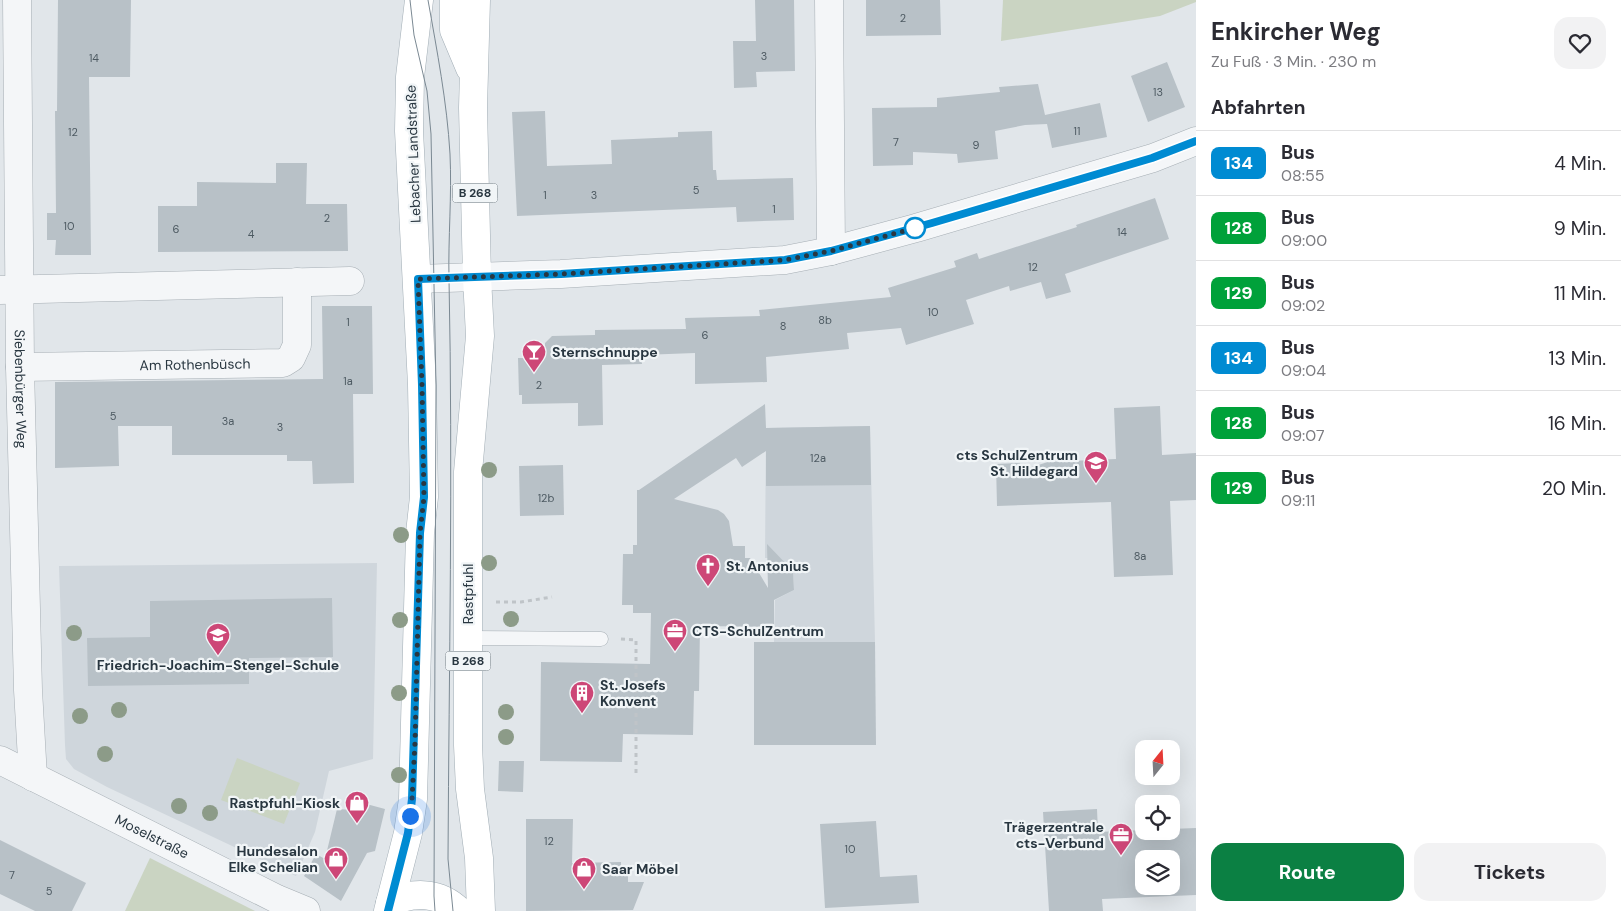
<!DOCTYPE html>
<html lang="de">
<meta charset="utf-8">
<style>
:root{--surface:#fff;--page:#f2f2f3;--text:#2b2b33;--muted:#7c7c81;--line:#e1e1e2;--accent:#0b8043}
body{margin:0;font-family:"DM Sans",sans-serif;background:var(--page);color:var(--text);height:100vh;display:flex;flex-direction:column;font-size:19px;white-space:nowrap}
*{box-sizing:border-box;margin:0}
p{font-size:16px;color:var(--muted)}
.icon{flex:none;width:28px;height:28px;fill:none;stroke:currentColor;stroke-width:2;stroke-linecap:round;stroke-linejoin:round}
.map{position:relative;flex:1;overflow:hidden}
.details{display:flex;flex-direction:column;background:var(--surface);width:425px}
.details>*{flex:none}
.badge{padding:0 10px;border-radius:8px;font-size:18px;line-height:32px}
.needle{width:32px;rotate:18deg}
.fabs{position:absolute;left:1135px;top:740px;display:grid;gap:10px}
.fabs a{display:grid;place-items:center;width:45px;height:45px;border-radius:10px;background:var(--surface);box-shadow:0 5px 20px #0002;font-size:25px}
.you{position:absolute;width:25px;height:25px;margin:-12px;border:4px solid #fff;border-radius:50%;background:#1a73e8;box-shadow:0 0 0 8px #1a73e833}
.map>.badge{position:absolute;translate:-50% -50%;box-shadow:0 0 0 2px #fff}
h2{padding:0 15px;font-size:19px;line-height:45px}
.round{display:grid;place-items:center;flex:none;width:52px;height:52px;border-radius:15px;background:var(--page)}
.overview{display:flex;align-items:center;justify-content:space-between;height:85px;padding:0 15px}
h1{font-size:24px;font-weight:700;line-height:38px}
.cta{display:flex;gap:10px;margin-top:auto;padding:10px 15px}
.cta a{flex:1;height:58px;border-radius:15px;background:var(--accent);color:#fff;font-size:20px;font-weight:700;line-height:58px;text-align:center}
.cta a+a{background:var(--page);color:var(--text)}
ul{padding:0;list-style:none}
li{display:flex;align-items:center;gap:15px;height:65px;padding:0 15px;border-top:1px solid var(--line)}
li div{flex:1}
li b{display:block;font-size:19px}
li em{font-style:normal}
li .badge{min-width:55px;font-weight:700;text-align:center}
main{display:flex;flex:1;min-height:0}
.map>svg:first-child{display:block}
.built{fill:#cfd6dc}
.green{fill:#cad4c2}
.building{fill:#b8c1c7;fill-rule:evenodd}
.lines{fill:none;stroke-linecap:round;stroke-linejoin:round}
.lane-casing{stroke:#a6aeb4;stroke-width:15}
.street-casing{stroke:#a6aeb4;stroke-width:29}
.primary-casing{stroke:#a1adb5;stroke-width:29}
.path{stroke:#bfc4c8;stroke-width:3;stroke-dasharray:4 4;stroke-linecap:butt}
.lane{stroke:#f4f6f8;stroke-width:14}
.street{stroke:#f4f6f8;stroke-width:28}
.primary{stroke:#fff;stroke-width:28}
.tram{stroke:#7b8993;stroke-width:1}
.tree{fill:#8c9b88}
.line-casing{stroke:#fff;stroke-width:11}
.line{stroke:#008bd2;stroke-width:8}
.walk{stroke:#293741;stroke-width:5;stroke-dasharray:0 9}
.stop-dot{fill:#fff;stroke:#008bd2;stroke-width:2.5}
.labels{text-anchor:middle;stroke-width:4.5;stroke-linejoin:round;paint-order:stroke}
.number-label{font-size:11px;fill:#4d5a62}
.shield{fill:#f1f5f7;stroke:#657078;stroke-width:1}
.shield-label{font-size:12px;font-weight:bold;fill:#293741}
.street-label{font-size:14px;fill:#293741;stroke:#f1f5f7}
.poi-label{font-size:14px;font-weight:bold;fill:#293741;stroke:#f1f5f7;text-anchor:start}
</style>
<main>
<div class="map">
<svg width="1196" height="911" viewBox="0 0 1196 911">
<rect width="100%" height="100%" fill="#e1e6ea"/>
<g class="built">
<path d="M870 426 875 642H774L775 600 794 590 793 571 780 558H765L766 428Z"/>
<path d="M377 563 373 759 329 771 315 832 296 876 107 787 74 769 66 759 65 745 59 566Z"/>
</g>
<g class="green">
<path d="M1003 0H1196V2L1160 16 1001 41Z"/>
<path d="M237 758 300 783 284 824 221 800Z"/>
<path d="M150 858 255 911H125Z"/>
</g>
<g class="building">
<path d="M58 0H131L130 77H89L91 255H55L56 240H47V213H56L55 111H57Z"/>
<path d="M755 0H794L795 71 756 72 757 87 734 88 733 41H756Z"/>
<path d="M866 0H940L941 35 866 36Z"/>
<path d="M1167 62 1185 107 1148 122 1131 76Z"/>
<path d="M1038 84 1045 115 1100 103 1107 137 1052 148 1047 124 1025 125 995 131 998 159 958 163 957 154 913 152V165L873 166 872 108 937 107V98L1000 92 999 87Z"/>
<path d="M545 111 547 166 612 164 611 140 678 137V132L712 131 713 170H716L717 180 793 178 794 220 737 222 736 207 517 216 512 112Z"/>
<path d="M276 163H307L306 204H347L348 251 158 252V206H197V182L276 183Z"/>
<path d="M1155 198 1169 239 1065 274 1071 292 1046 299 1041 282 1010 291 1009 286 966 300 974 324 906 345 901 328 847 333 849 349 766 357 767 382 695 384V353L642 355V364L602 365 603 425 578 426V403L522 404V395H519L518 358H545V343L552 336 595 335V330L686 329 685 318 760 316 759 310 891 297 888 288 956 267 954 261 977 253 979 259 1077 227 1076 225Z"/>
<path d="M322 306H372L373 394H353L354 483 313 484 312 461H287V455H172V426H118L119 466 55 468V382L323 379Z"/>
<path d="M765 404 766 428 870 426 871 485 766 486V451L742 467 736 458 674 499 718 510 724 514 729 521 733 546H745V558H750L768 588 767 544 793 571 794 590 774 600V627L700 626 699 691H694L693 735 623 734 622 762 540 761 541 662 650 664 651 613H633V605H622L623 554H633V545H637V490H639Z"/>
<path d="M1160 406 1162 455 1196 453V500L1170 501 1173 575 1114 577 1111 502 997 506 996 464 1020 463 1022 470 1048 462 1116 459 1114 408Z"/>
<path d="M563 465 564 515 520 516 519 466Z"/>
<path d="M332 598 333 657 249 658V684L88 686 87 638 150 637V601Z"/>
<path d="M754 642H875L876 745H754Z"/>
<path d="M499 761H524L523 792 498 791Z"/>
<path d="M359 802 385 809 375 851 367 853 341 901 304 876 316 854 325 859 337 809 353 810Z"/>
<path d="M1097 809 1098 832 1144 830 1171 831V829L1196 828V895L1102 899 1103 911H1049L1043 812ZM1144 859H1171V886H1144Z"/>
<path d="M526 819H573L572 863 621 862V876H628V882H644L633 910 526 911Z"/>
<path d="M876 821 880 877 917 875 919 903 825 908 820 824Z"/>
<path d="M0 840 86 883 72 911H35L0 894Z"/>
</g>
<g class="lines">
<defs>
<path id="lane" d="M468 638 601 639"/>
<g id="street">
<path id="s1" d="M17 0 20 367 28 690 33 777"/>
<path d="M829 0 831 251"/>
<path d="M418 279 561 274 785 260 831 251 916 228 1153 158 1196 141"/>
<path d="M0 290 350 281"/>
<path id="s2" d="M20 367 283 363 291 358 297 345V282"/>
<path id="s3" d="M0 760 277 899 306 911"/>
</g>
<g id="primary">
<path d="M454 0V30L470 68"/>
<path d="M476 0 473 108 477 277 480 336 468 472V745L470 789 479 858 481 911"/>
<path d="M390 903C413 891 440 892 459 911"/>
<path d="M388 911 408 833 413 799 420 533 424 497 422 385 409 131 410 77 419 0"/>
</g>
</defs>
<use href="#lane" class="lane-casing"/>
<use href="#street" class="street-casing"/>
<use href="#primary" class="primary-casing"/>
<g class="path">
<path d="M496 602H521L552 597"/>
<path d="M621 639 636 640V776"/>
</g>
<use href="#lane" class="lane"/>
<use href="#street" class="street"/>
<use href="#primary" class="primary"/>
<g class="tram">
<path d="M410 0 414 35 427 91 431 134 436 386 434 896 435 911"/>
<path d="M428 0C437 51 447 102 450 154 452 196 448 238 449 279 453 473 449 666 448 859L453 911"/>
</g>
</g>
<g class="tree">
<circle cx="489" cy="470" r="8"/>
<circle cx="401" cy="535" r="8"/>
<circle cx="489" cy="563" r="8"/>
<circle cx="511" cy="619" r="8"/>
<circle cx="400" cy="620" r="8"/>
<circle cx="74" cy="633" r="8"/>
<circle cx="399" cy="693" r="8"/>
<circle cx="119" cy="710" r="8"/>
<circle cx="506" cy="712" r="8"/>
<circle cx="80" cy="716" r="8"/>
<circle cx="506" cy="737" r="8"/>
<circle cx="105" cy="754" r="8"/>
<circle cx="399" cy="775" r="8"/>
<circle cx="179" cy="806" r="8"/>
<circle cx="210" cy="813" r="8"/>
</g>
<g class="lines">
<defs>
<path id="line" d="M388 911 408 833 412 799 420 533 424 497 422 385 418 279 561 274 785 260 831 251 932 223 1152 158 1196 141"/>
</defs>
<use href="#line" class="line-casing"/>
<use href="#line" class="line"/>
<path class="walk" d="M410 816 412 799 415 742 420 533 424 497 422 385 418 279 561 274 785 260 831 251 915 228"/>
</g>
<defs>
<symbol id="bar-pin" viewBox="-11 -11 22 30"><path d="M0 17L-7.5 6A9.5 9.5 0 1 1 7.5 6Z" fill="#cd4777" stroke="#f1f5f7"/><path d="M-6-5H6L.8 .8V4.5H3.5V6h-7V4.5H-.8V.8Z" fill="#fff"/></symbol>
<symbol id="university-pin" viewBox="-11 -11 22 30"><path d="M0 17L-7.5 6A9.5 9.5 0 1 1 7.5 6Z" fill="#cd4777" stroke="#f1f5f7"/><path d="M0-5L7-2L0 1L-7-2ZM-4 1L0 2.5L4 1V4Q0 6-4 4Z" fill="#fff"/></symbol>
<symbol id="church-pin" viewBox="-11 -11 22 30"><path d="M0 17L-7.5 6A9.5 9.5 0 1 1 7.5 6Z" fill="#cd4777" stroke="#f1f5f7"/><path d="M-1.2-6h2.4v3.5h3.3v2.4h-3.3V6h-2.4V-.1h-3.3v-2.4h3.3Z" fill="#fff"/></symbol>
<symbol id="office-pin" viewBox="-11 -11 22 30"><path d="M0 17L-7.5 6A9.5 9.5 0 1 1 7.5 6Z" fill="#cd4777" stroke="#f1f5f7"/><path d="M-6-3h4V-5.5h4V-3h4V5H-6ZM-1-4.5V-3h2v-1.5ZM-6 0V1H6V0Z" fill="#fff"/></symbol>
<symbol id="school-pin" viewBox="-11 -11 22 30"><path d="M0 17L-7.5 6A9.5 9.5 0 1 1 7.5 6Z" fill="#cd4777" stroke="#f1f5f7"/><path d="M0-5L7-2L0 1L-7-2ZM-4 1L0 2.5L4 1V4Q0 6-4 4Z" fill="#fff"/></symbol>
<symbol id="building-pin" viewBox="-11 -11 22 30"><path d="M0 17L-7.5 6A9.5 9.5 0 1 1 7.5 6Z" fill="#cd4777" stroke="#f1f5f7"/><path d="M-4-6H4V6H1V3H-1V6H-4ZM-2.5-4.3h1.7v1.8h-1.7ZM.8-4.3h1.7v1.8H.8ZM-2.5-1h1.7V.8h-1.7ZM.8-1h1.7V.8H.8Z" fill="#fff"/></symbol>
<symbol id="shop-pin" viewBox="-11 -11 22 30"><path d="M0 17L-7.5 6A9.5 9.5 0 1 1 7.5 6Z" fill="#cd4777" stroke="#f1f5f7"/><path d="M-5-2.5h2.3a2.7 3.5 0 0 1 5.4 0H5L5.5 6h-11ZM-1.5-2.5h3a1.5 2.3 0 0 0-3 0Z" fill="#fff"/></symbol>
</defs>
<g fill-rule="evenodd">
<use href="#bar-pin" x="520" y="338" width="28" height="38"/>
<use href="#university-pin" x="1082" y="449" width="28" height="38"/>
<use href="#church-pin" x="694" y="552" width="28" height="38"/>
<use href="#office-pin" x="661" y="617" width="28" height="38"/>
<use href="#school-pin" x="204" y="621" width="28" height="38"/>
<use href="#building-pin" x="568" y="679" width="28" height="38"/>
<use href="#shop-pin" x="343" y="789" width="28" height="38"/>
<use href="#office-pin" x="1107" y="821" width="28" height="38"/>
<use href="#shop-pin" x="322" y="845" width="28" height="38"/>
<use href="#shop-pin" x="570" y="855" width="28" height="38"/>
</g>
<circle class="stop-dot" cx="915" cy="228" r="10"/>
<g class="labels">
<g class="number-label">
<text x="903" y="22">2</text>
<text x="764" y="60">3</text>
<text x="94" y="62">14</text>
<text x="1158" y="96">13</text>
<text x="1077" y="135">11</text>
<text x="73" y="136">12</text>
<text x="896" y="146">7</text>
<text x="976" y="149">9</text>
<text x="696" y="194">5</text>
<text x="545" y="199">1</text>
<text x="594" y="199">3</text>
<text x="774" y="213">1</text>
<text x="327" y="222">2</text>
<text x="69" y="230">10</text>
<text x="176" y="233">6</text>
<text x="1122" y="236">14</text>
<text x="251" y="238">4</text>
<text x="1033" y="271">12</text>
<text x="933" y="316">10</text>
<text x="825" y="324">8b</text>
<text x="348" y="326">1</text>
<text x="783" y="330">8</text>
<text x="705" y="339">6</text>
<text x="348" y="385">1a</text>
<text x="539" y="389">2</text>
<text x="113" y="420">5</text>
<text x="228" y="425">3a</text>
<text x="280" y="431">3</text>
<text x="818" y="462">12a</text>
<text x="546" y="502">12b</text>
<text x="1140" y="560">8a</text>
<text x="549" y="845">12</text>
<text x="850" y="853">10</text>
<text x="12" y="879">7</text>
<text x="49" y="895">5</text>
</g>
<g class="shield">
<rect x="452.5" y="183.5" width="45" height="19" rx="4"/>
<rect x="445.5" y="651.5" width="45" height="19" rx="4"/>
</g>
<g class="shield-label">
<text x="475" y="197">B 268</text>
<text x="468" y="665">B 268</text>
</g>
<g class="street-label">
<text transform="translate(413 154) rotate(-92)" y="5">Lebacher Landstraße</text>
<text dy="5" stroke="none"><textPath href="#s2" startOffset="175">Am Rothenbüsch</textPath></text>
<text dy="5" stroke="none"><textPath href="#s1" startOffset="389">Siebenbürger Weg</textPath></text>
<text transform="translate(468 594) rotate(-90)" y="5">Rastpfuhl</text>
<text dy="5" stroke="none"><textPath href="#s3" startOffset="170">Moselstraße</textPath></text>
</g>
<g class="poi-label">
<text x="552" y="357">Sternschnuppe</text>
<text x="1078" y="460" text-anchor="end">cts SchulZentrum<tspan x="1078" dy="16">St. Hildegard</tspan></text>
<text x="726" y="571">St. Antonius</text>
<text x="692" y="636">CTS-SchulZentrum</text>
<text x="218" y="670" text-anchor="middle">Friedrich-Joachim-Stengel-Schule</text>
<text x="600" y="690">St. Josefs<tspan x="600" dy="16">Konvent</tspan></text>
<text x="340" y="808" text-anchor="end">Rastpfuhl-Kiosk</text>
<text x="1104" y="832" text-anchor="end">Trägerzentrale<tspan x="1104" dy="16">cts-Verbund</tspan></text>
<text x="318" y="856" text-anchor="end">Hundesalon<tspan x="318" dy="16">Elke Schelian</tspan></text>
<text x="602" y="874">Saar Möbel</text>
</g>
</g>
</svg>
<div class="fabs">
<a><svg class="needle" viewBox="-14 -14 28 28"><path d="M0-13l5 13h-10z" fill="#e53935"/><path d="M0 13l5-13h-10z" fill="#7c7c81"/></svg></a>
<a><svg class="icon" aria-label="locate" viewBox="0 0 24 24"><circle cx="12" cy="12" r="6"/><path d="M12 2v4M12 18v4M2 12h4M18 12h4"/></svg></a>
<a><svg class="icon" aria-label="layers" viewBox="0 0 24 24"><path d="M12 4l9 5-9 5-9-5zM3 14l9 5 9-5"/></svg></a>
</div>
<div class="you" style="left:410px;top:816px"></div>
</div>
<section class="details">
<div class="overview"><div><h1>Enkircher Weg</h1><p>Zu Fuß · 3 Min. · 230 m</p></div><a class="round"><svg class="icon" aria-label="heart" viewBox="0 0 24 24"><path d="M12 20l-8-8c-3-5 5-10 8-4 3-6 11-1 8 4z"/></svg></a></div>
<h2>Abfahrten</h2>
<ul>
<li><span class="badge" style="background:#008bd2;color:#fff">134</span><div><b>Bus</b><p>08:55</p></div><em>4 Min.</em></li>
<li><span class="badge" style="background:#00a13a;color:#fff">128</span><div><b>Bus</b><p>09:00</p></div><em>9 Min.</em></li>
<li><span class="badge" style="background:#00a13a;color:#fff">129</span><div><b>Bus</b><p>09:02</p></div><em>11 Min.</em></li>
<li><span class="badge" style="background:#008bd2;color:#fff">134</span><div><b>Bus</b><p>09:04</p></div><em>13 Min.</em></li>
<li><span class="badge" style="background:#00a13a;color:#fff">128</span><div><b>Bus</b><p>09:07</p></div><em>16 Min.</em></li>
<li><span class="badge" style="background:#00a13a;color:#fff">129</span><div><b>Bus</b><p>09:11</p></div><em>20 Min.</em></li>
</ul>
<div class="cta"><a>Route</a><a>Tickets</a></div>
</section>
</main>
